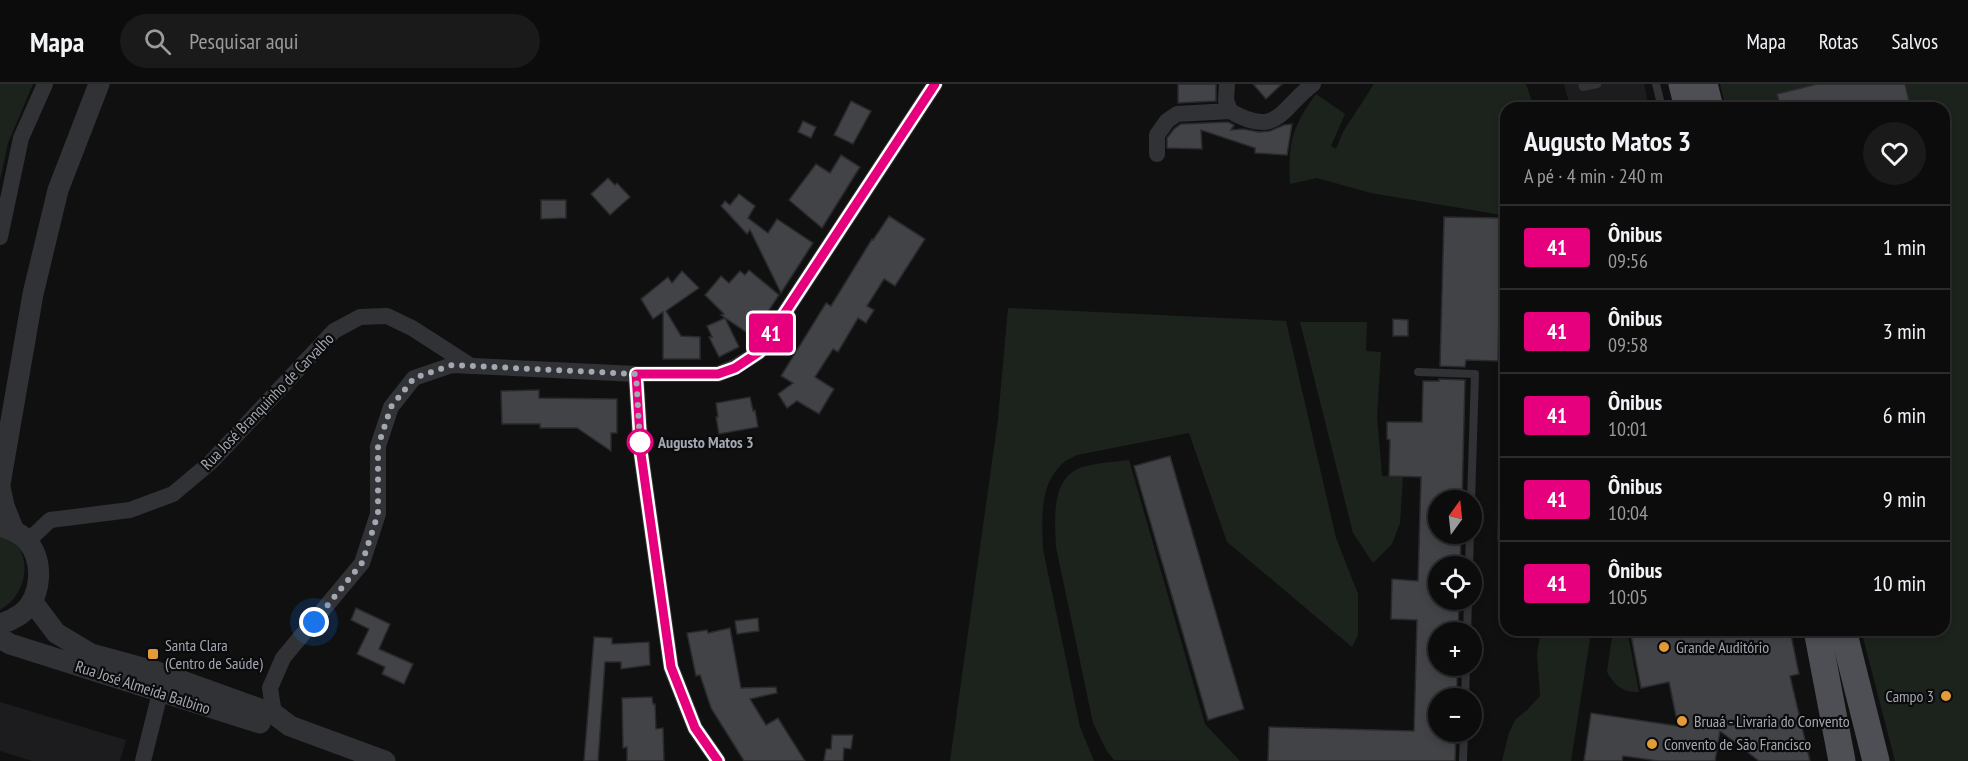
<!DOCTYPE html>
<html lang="pt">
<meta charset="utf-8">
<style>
:root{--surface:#0c0c0d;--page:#1a1a1b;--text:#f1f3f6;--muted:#9a9b9d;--line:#2c2c2e}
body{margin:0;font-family:"PT Sans Narrow",sans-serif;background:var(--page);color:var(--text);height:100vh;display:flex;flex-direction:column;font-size:22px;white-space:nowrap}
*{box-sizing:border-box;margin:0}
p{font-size:20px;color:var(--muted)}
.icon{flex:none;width:33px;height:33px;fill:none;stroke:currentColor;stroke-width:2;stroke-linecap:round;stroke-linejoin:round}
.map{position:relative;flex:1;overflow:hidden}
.details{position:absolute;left:1500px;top:18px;width:450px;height:534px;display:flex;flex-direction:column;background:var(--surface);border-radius:18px;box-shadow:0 3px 9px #0003,0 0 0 2px var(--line)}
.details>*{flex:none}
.badge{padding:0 12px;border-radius:4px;font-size:21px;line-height:39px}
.needle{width:39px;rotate:15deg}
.tools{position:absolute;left:1428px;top:406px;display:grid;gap:12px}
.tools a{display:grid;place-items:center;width:54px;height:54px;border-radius:50%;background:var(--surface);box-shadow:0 3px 9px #0003,0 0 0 2px var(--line);font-size:30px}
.you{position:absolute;width:30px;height:30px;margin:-15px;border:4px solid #fff;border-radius:50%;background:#1a73e8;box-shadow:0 0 0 9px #1a73e833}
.map>.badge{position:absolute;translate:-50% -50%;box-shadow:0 0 0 3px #fff}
.round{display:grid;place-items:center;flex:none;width:63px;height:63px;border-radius:32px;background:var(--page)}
.headline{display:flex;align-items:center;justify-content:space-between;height:102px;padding:0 24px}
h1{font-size:28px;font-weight:600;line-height:45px}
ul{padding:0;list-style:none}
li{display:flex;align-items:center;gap:18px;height:84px;padding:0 24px;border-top:2px solid var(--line)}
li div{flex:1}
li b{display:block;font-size:22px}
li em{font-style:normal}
li .badge{min-width:66px;font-weight:700;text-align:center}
header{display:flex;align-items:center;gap:36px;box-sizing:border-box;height:84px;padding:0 30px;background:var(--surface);border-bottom:2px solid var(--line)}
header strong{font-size:28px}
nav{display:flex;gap:33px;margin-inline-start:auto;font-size:21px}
.search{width:420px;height:54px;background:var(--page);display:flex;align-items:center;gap:15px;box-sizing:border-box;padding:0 21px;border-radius:33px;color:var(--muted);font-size:22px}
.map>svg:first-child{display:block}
.built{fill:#1c1c1e}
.green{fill:#1c231d}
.building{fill:#414347;stroke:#2a2a2d;stroke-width:1.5}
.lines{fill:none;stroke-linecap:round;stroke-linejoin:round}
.service{stroke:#313235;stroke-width:8}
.minor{stroke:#313235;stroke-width:16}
.tertiary{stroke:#313235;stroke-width:21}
.primary{stroke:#4d4f54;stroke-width:27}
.line-casing{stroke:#fff;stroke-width:14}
.line{stroke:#e6007e;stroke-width:9}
.walk{stroke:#a2a7b1;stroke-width:6;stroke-dasharray:0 10.8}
.stop-dot{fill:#fff;stroke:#e6007e;stroke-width:3}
.poi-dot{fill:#e29b36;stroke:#0b0b0c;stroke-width:2}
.labels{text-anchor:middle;stroke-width:4.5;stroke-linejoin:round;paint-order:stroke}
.street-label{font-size:16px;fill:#a2a7b1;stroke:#0b0b0c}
.stop-label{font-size:16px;font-weight:bold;fill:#a2a7b1;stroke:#0b0b0c;text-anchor:start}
.poi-label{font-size:16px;fill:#a2a7b1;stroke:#0b0b0c;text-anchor:start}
</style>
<header>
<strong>Mapa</strong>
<div class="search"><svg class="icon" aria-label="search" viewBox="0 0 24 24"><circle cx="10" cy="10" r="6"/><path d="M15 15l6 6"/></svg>Pesquisar aqui</div>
<nav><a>Mapa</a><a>Rotas</a><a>Salvos</a></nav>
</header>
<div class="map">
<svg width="1968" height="677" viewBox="0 0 1968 677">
<rect width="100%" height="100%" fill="#101011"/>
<g class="built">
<path d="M1564 0H1644L1649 24H1578L1576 17 1569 19Z"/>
<path d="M0 618 126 656 120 677H32L0 667Z"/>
</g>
<g class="green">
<path d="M0 0H33L8 59 0 96Z"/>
<path d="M1374 0H1526L1534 24H1506V232H1501L1504 130H1496L1371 109 1317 94 1290 100C1288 59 1292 43 1316 10L1345 30 1331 62 1336 65 1343 48Z"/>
<path d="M1720 0H1968V677H1895L1861 546H1944V24H1726Z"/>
<path d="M1008 224 1286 237 1336 454 1358 510V551L1352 563 1227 458 1189 349 1077 371C1072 374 1065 376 1061 381 1039 402 1042 436 1043 465L1080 643 1094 677H950L998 335Z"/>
<path d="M1506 236V466L1497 456 1503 237Z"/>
<path d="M1300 238H1367L1366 267 1381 268 1377 333 1382 392 1403 393 1400 439 1392 460 1373 479 1353 449Z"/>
<path d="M1129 376 1205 640 1240 677 1114 676 1107 667 1093 639 1056 463C1055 437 1050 394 1082 383 1096 379 1114 378 1129 376Z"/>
<path d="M0 447C5 451 12 454 16 459 33 482 23 513 0 526Z"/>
<path d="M1541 546H1589L1591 549 1571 677H1502L1509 649 1515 636 1527 626 1540 612 1537 569Z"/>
<path d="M1613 546H1627L1639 608C1623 609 1614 601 1607 588Z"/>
</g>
<g class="building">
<path d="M1178 0H1216V17L1178 19Z"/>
<path d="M1253 0H1282L1266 15Z"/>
<path d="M1817 0H1905L1911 24H1781L1777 10Z"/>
<path d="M851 17 871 27 853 60 834 51Z"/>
<path d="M803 37 816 43 811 54 798 48Z"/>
<path d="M1228 38 1234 41 1231 46 1243 45 1259 48 1270 47 1284 41 1292 40 1287 71 1255 69V64L1201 46 1202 65 1167 64V54L1174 45 1181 40Z"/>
<path d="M841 71 860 83 822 144 789 116 816 80 830 89Z"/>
<path d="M608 94 615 101 617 99 630 113 610 131 591 110Z"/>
<path d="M739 110 755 122 748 134 768 149 777 135 813 159 781 209 750 146 747 150 721 122 725 117 730 121Z"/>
<path d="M541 116H566V134L541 135Z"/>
<path d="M889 132 925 155 895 202 884 195 867 222 874 226 866 239 858 234 838 268 833 265 815 293 834 305 819 330 797 317 787 324 778 310 793 299 781 292 826 219 831 222 872 155 873 156Z"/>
<path d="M1444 133 1501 134 1498 277 1466 276 1465 283 1440 282Z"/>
<path d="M749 186 779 211 752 252 725 234 739 263 719 273 709 253H712L707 242 725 234 721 231 724 230 705 211 721 192 729 199 740 187 745 191Z"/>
<path d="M682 187 699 204 666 227 681 252 700 253V275H663V228L653 235 641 215 668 193 672 199Z"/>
<path d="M1393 235 1408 236V252H1393Z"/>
<path d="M1439 295 1465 296 1462 417H1438V450H1461L1460 483H1438V516H1459L1458 549H1438V582H1457V615H1438V648H1456L1455 677H1268L1269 643 1414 647 1417 536 1391 535 1392 495 1418 497 1421 393 1389 392 1390 356 1387 355V338H1422L1423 297H1439Z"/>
<path d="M539 306V314L617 315V349H611V367L577 344H540V340H502L501 307Z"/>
<path d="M750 313 753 327 755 326 758 343 719 350 716 333H718L716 319Z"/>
<path d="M1170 372 1244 625 1208 636 1134 382Z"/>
<path d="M356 524 390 540 379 565 413 580 404 600 382 590 385 583 357 570 369 545 351 536Z"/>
<path d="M758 534 759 547 737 550 735 537Z"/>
<path d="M730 544 741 604 776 603 777 609 750 615 766 641 778 634 805 677H744L711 624 700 591 696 592 687 549 707 546 708 549Z"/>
<path d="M1630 546H1790L1799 590 1790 592 1810 677H1759L1720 647 1715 677H1659L1623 672 1622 677H1584L1591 629 1678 642 1669 598 1641 604Z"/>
<path d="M594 553 612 554V560L649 558 650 581 621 585V578H605L598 677H584Z"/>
<path d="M652 613 653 620H655L656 645 663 644 664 677H627V663L623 664 622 614Z"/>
<path d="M832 651H853L851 665 844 664 843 677H824L826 665H831Z"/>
</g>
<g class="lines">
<g class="service">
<path d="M1582 0 1583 3 1597 0"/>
<path d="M1656 0 1662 24"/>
<path d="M1418 288 1475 290 1471 417"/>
<path d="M1469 483 1470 450"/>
<path d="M1467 549 1468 516"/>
<path d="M1465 615 1466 582"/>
<path d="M1463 677 1464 648"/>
</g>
<g class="minor">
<path d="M1227 0 1226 16 1230 27C1278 55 1281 24 1313 0"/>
<path d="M1157 70V51L1167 37 1177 30 1230 27"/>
<path d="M0 153 21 54 45 0"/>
<path d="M636 290 641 370 671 583 695 644 718 677"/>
<path d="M28 457 50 436 130 426 173 410 211 378 334 247 360 233 387 232 412 244 471 282"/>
<path d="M274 630 270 604 283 574 362 479 378 430V362L391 323 414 294 452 281 636 290H718L735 283 759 268 935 0"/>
<path d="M143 677 160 609"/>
</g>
<g class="tertiary">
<path d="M0 400 33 210 58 106 99 0"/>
<path d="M0 403 4 422 14 447"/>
<path d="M0 442C9 445 22 449 28 458 44 478 42 514 21 530 15 534 7 538 0 540"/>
<path d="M32 517 56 549 91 570 157 588 274 630 290 642 385 677"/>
<path d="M0 554 10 560 260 639"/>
</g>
<g class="primary">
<path d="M1682 0 1688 24"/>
<path d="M1704 0 1710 24"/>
<path d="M1817 546 1842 677"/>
<path d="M1843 546 1876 677"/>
</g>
</g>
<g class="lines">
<defs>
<path id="line" d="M718 677 695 644 671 583 641 370 636 290H718L735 284 759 268 935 0"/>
</defs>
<use href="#line" class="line-casing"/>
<use href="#line" class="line"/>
<path class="walk" d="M314 538 362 479 378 430V362L391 323 414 294 452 281 636 290 640 358"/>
</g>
<circle class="stop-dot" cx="640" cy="358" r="12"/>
<g class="poi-dot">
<circle cx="1664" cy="563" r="6"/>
<rect x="147" y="564" width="12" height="12" rx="3"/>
<circle cx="1946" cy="612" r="6"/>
<circle cx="1682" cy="637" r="6"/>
<circle cx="1652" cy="660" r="6"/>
</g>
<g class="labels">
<g class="street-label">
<text transform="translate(267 317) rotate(-46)" y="6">Rua José Branquinho de Carvalho</text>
<text transform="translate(143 603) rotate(18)" y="6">Rua José Almeida Balbino</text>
</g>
<g class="stop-label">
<text x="658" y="364">Augusto Matos 3</text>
</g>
<g class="poi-label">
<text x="165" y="567">Santa Clara<tspan x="165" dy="18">(Centro de Saúde)</tspan></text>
<text x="1676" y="569">Grande Auditório</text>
<text x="1934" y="618" text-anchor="end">Campo 3</text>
<text x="1694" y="643">Bruaá - Livraria do Convento</text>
<text x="1664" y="666">Convento de São Francisco</text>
</g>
</g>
</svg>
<div class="tools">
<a><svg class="needle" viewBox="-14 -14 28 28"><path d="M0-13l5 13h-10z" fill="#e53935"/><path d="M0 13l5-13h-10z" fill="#9a9b9d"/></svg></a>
<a><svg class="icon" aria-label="locate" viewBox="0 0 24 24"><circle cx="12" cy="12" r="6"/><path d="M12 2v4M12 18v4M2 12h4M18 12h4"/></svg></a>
<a>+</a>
<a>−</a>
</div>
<div class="you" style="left:314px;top:538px"></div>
<b class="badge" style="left:771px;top:249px;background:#e6007e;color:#fff">41</b>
<section class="details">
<div class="headline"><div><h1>Augusto Matos 3</h1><p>A pé · 4 min · 240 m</p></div><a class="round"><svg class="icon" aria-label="heart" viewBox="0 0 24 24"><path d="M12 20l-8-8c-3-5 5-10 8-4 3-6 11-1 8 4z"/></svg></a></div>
<ul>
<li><span class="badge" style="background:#e6007e;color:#fff">41</span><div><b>Ônibus</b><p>09:56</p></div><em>1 min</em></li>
<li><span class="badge" style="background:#e6007e;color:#fff">41</span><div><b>Ônibus</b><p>09:58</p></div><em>3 min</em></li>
<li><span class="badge" style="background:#e6007e;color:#fff">41</span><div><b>Ônibus</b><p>10:01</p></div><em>6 min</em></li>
<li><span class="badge" style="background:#e6007e;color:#fff">41</span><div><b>Ônibus</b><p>10:04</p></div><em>9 min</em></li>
<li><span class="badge" style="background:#e6007e;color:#fff">41</span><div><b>Ônibus</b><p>10:05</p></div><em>10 min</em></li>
</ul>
</section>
</div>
